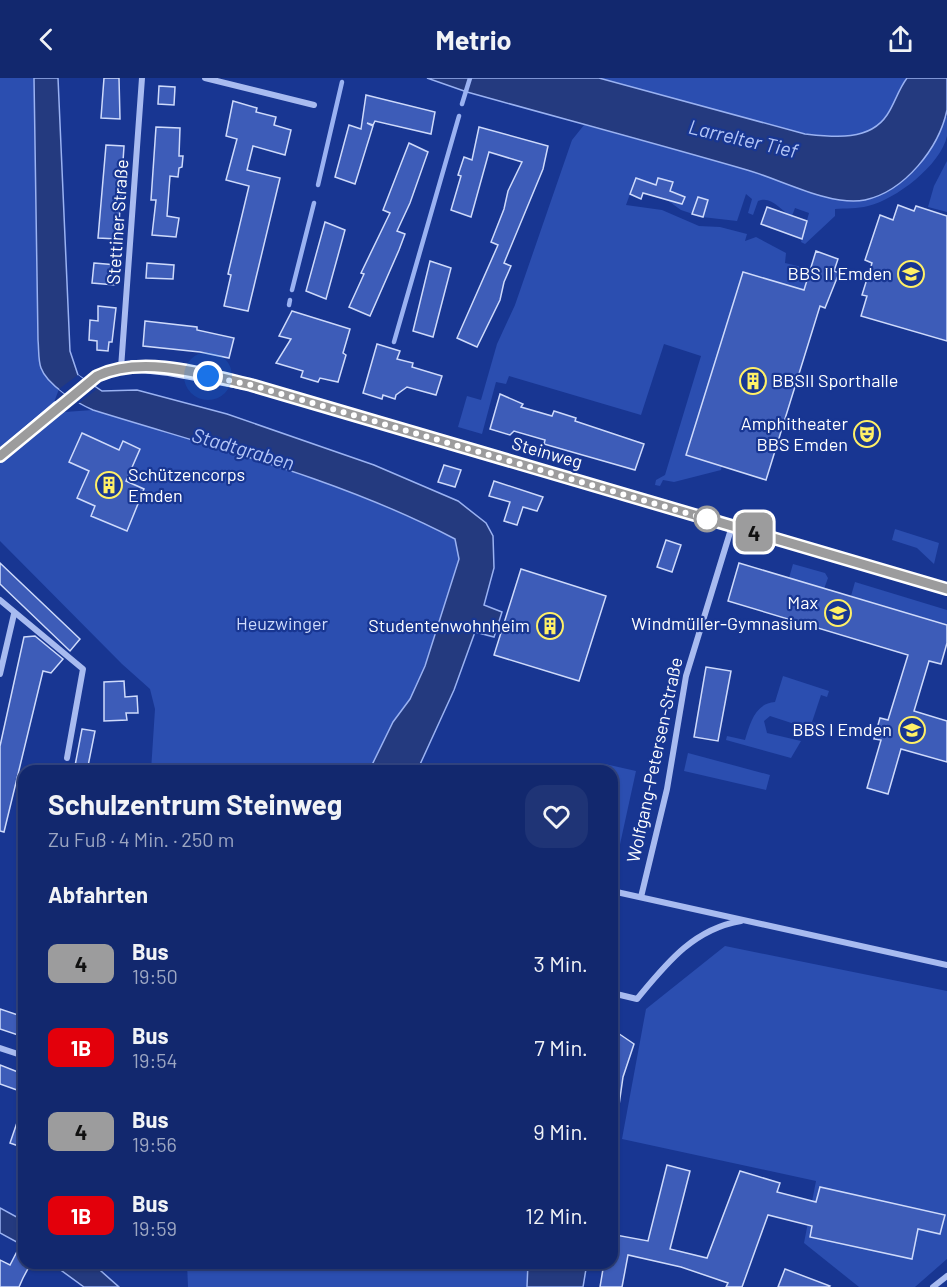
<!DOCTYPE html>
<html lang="de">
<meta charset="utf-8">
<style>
:root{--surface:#12286e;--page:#1f3476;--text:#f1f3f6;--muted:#9ca6c2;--line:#314481}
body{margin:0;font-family:Barlow,sans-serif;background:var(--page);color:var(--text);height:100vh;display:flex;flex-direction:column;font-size:22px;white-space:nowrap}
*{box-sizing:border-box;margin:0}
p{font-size:20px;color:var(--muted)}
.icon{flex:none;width:33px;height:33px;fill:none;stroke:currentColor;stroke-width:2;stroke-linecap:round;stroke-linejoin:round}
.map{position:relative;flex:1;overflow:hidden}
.panel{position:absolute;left:18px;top:687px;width:600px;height:504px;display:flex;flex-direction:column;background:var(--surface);border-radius:18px;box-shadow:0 2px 4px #0004,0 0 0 2px var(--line)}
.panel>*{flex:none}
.badge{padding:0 12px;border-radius:9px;font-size:21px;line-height:39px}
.you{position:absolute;width:30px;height:30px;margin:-15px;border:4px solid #fff;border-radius:50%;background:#1a73e8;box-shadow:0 0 0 9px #1a73e833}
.map>.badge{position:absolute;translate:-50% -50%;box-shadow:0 0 0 3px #fff}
h2{padding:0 30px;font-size:22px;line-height:54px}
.round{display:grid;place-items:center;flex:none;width:63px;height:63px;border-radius:18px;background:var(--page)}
.head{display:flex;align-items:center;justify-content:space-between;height:102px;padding:0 30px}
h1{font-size:28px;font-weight:700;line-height:45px}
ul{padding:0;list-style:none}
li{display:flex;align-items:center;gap:18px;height:84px;padding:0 30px}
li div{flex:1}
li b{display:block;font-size:22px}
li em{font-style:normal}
li .badge{min-width:66px;font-weight:700;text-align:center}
header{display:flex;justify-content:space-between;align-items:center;height:78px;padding:0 30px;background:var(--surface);font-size:27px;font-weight:700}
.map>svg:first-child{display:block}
.green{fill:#2b4eb0}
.water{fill:#243a7f;stroke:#9ab2f2;stroke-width:1.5}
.pier{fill:#183692}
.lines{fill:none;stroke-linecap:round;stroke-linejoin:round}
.stream{stroke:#9ab2f2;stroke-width:4.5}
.building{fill:#3d5cb8;stroke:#cedafb;stroke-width:1.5}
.street{stroke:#a8bbf0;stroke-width:6}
.secondary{stroke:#d5dffb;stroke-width:12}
.line-casing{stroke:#fff;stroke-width:14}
.line{stroke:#9c9c9d;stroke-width:9}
.walk{stroke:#fff;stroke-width:6;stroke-dasharray:0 10.8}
.stop-dot{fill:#fff;stroke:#9c9c9d;stroke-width:3}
.labels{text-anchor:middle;stroke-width:4.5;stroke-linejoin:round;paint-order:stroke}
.street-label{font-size:18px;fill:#fff;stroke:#183692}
.poi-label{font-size:18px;fill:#fff;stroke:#183692;text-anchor:end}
.park-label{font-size:18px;fill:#cedafb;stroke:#183692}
.water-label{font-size:20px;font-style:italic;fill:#b4c6f7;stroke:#183692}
</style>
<header><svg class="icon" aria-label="back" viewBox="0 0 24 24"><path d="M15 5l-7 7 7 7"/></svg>Metrio<svg class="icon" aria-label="share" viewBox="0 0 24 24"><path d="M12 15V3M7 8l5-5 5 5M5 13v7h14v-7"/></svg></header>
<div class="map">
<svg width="947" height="1209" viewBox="0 0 947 1209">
<rect width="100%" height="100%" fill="#183692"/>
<g class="green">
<path d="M0 0H34L38 262 41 292 59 311 50 335 93 332 270 385 315 400 422 444 455 461 459 480 425 588 410 621 393 644 369 693H151L155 631 150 611 122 586 0 463Z"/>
<path d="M599 0H907C898 12 895 25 887 37 869 64 832 59 805 56Z"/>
<path d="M944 38 947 39C947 45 947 53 947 58 941 87 895 122 868 128 857 131 846 130 835 131V138L805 166 801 164 809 135 795 130 792 138C780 133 772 117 758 123L753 137 748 135 752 121 746 116 737 143 702 139 681 132 667 122 643 115 641 121 630 116 626 127 662 132 699 148 720 149 747 156 745 163 756 159 786 175 785 185 806 190 804 198 808 200 811 215 743 194 687 377 722 388 721 392 674 404 663 402 660 408 655 407 656 402 665 397 701 278 664 266 641 337 509 298 506 306 496 304 482 356 458 349 467 318 481 322 497 266 515 227 572 62 584 47 749 92 843 122H865L935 64Z"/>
<path d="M947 83V134L928 129 934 108Z"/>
<path d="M895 451 939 465 934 486 917 470 892 462Z"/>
<path d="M793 486 825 495 828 500 824 511 789 500Z"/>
<path d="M855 504 947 532V547L851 518Z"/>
<path d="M783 598 829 613 827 619 821 617 812 644 819 646 816 653 770 638 764 643 767 655 801 663 791 680 726 662 727 658 745 662C750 646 755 625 775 624Z"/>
<path d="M688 675 770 697 766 712 684 693Z"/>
<path d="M605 686 636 693 617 780 612 778 615 739 612 737V693H603Z"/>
<path d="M725 868 947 913V1181L915 1209H859L804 1165 816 1103 622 1061 646 931Z"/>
<path d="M187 1185H528L527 1209H188Z"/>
</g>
<g class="water">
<path d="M34 0H58L70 273 78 297 102 313 137 312 227 336 374 387 458 423 486 445 493 458 494 490 484 527 502 534 494 559 475 554 454 612 417 693H369L393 644 410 621 425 588 459 481 455 461C341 401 215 370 93 332 77 325 47 307 41 290 38 282 39 271 38 262Z"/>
<path d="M427 0H599L805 56C832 59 869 64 887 37 895 25 898 12 907 0H947C947 10 947 22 947 32 939 70 905 113 865 122 831 129 780 101 747 92 654 65 560 40 467 14Z"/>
<path d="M0 1130 24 1143V1168L0 1155Z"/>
<path d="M51 1185H92L119 1209H84Z"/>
<path d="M528 1185H587L583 1209H527Z"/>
</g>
<path class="pier" d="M78 297 97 311 78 326 59 311Z"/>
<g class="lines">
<g class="stream">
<path d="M462 26 470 0"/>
<path d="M318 107 342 4"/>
<path d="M292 212 314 125"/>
<path d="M289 227 290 222"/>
<path d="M394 264 459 38"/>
</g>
</g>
<g class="building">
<path d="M104 0H119L120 41 101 40Z"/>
<path d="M159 8 175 9 174 27 158 26Z"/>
<path d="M366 17 435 34 431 56 375 43 373 47 367 45 373 48 355 106 335 99 349 47 361 51Z"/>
<path d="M233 23 257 30 256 34 276 39 274 47 291 52 285 77 253 68 247 92 280 100 248 233 224 228 231 197 228 196 249 108 226 102 237 61 226 58Z"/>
<path d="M156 49 180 50 179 78H183L182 89 179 90 178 99 170 98 167 138 179 140 176 159 152 157 156 122H151Z"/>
<path d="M479 49 548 68 543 91 504 185 511 188 504 204 500 222 477 269 457 260 498 167 491 164 504 131 508 113 522 84 489 74 471 139 451 132 461 98 458 97 464 79 472 82Z"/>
<path d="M409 65 428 74 410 125 397 153 405 156 399 172 370 238 349 229 364 196 361 195 390 135 383 132Z"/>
<path d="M106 67 124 68 118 161 98 160Z"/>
<path d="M636 100 656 107 658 100 673 104 670 113 685 119 682 126 643 115 641 121 630 116Z"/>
<path d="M698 119 708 122 703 139 692 136Z"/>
<path d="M898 127 914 133 916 128 947 138V263L861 238 867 218 862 217 872 185 865 182 880 137 893 142Z"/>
<path d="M767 129 807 143 802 161 761 146Z"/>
<path d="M325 144 345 152 326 221 306 213Z"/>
<path d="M816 173 838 181 834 193 839 195 825 230 820 228 766 402 686 377 743 194 804 212Z"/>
<path d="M430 183 451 190 433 259 413 253Z"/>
<path d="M94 185 117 187 115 207 92 205Z"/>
<path d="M147 185 174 187 173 201 146 200Z"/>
<path d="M98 228 116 230 112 264H109L108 273 97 272V263L89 262 90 242 98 243Z"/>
<path d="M292 233 350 251 343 275 346 277 338 304 320 300 318 304 301 299 303 293 276 285 291 261 279 258Z"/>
<path d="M145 243 197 249V252L234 260 229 280 200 274 143 268Z"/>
<path d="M377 266 400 273 397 281 413 285 412 289 442 298 436 317 407 309 396 317 395 321 383 317 382 321 363 315Z"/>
<path d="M500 316 523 326 521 329 552 338 554 333 576 340 575 343 644 366 635 392 544 366 545 362 514 353 510 357 490 351Z"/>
<path d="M82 355 119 372 123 363 140 371 126 403 144 411 127 453 91 438 95 428 77 420 89 393 69 384Z"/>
<path d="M444 387 461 392 455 409 438 404Z"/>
<path d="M494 403 543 419 537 433 523 429 517 447 504 443 510 424 489 418Z"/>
<path d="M666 462 681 467 672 494 657 489Z"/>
<path d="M0 485 80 561 70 573 0 506Z"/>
<path d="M739 485 947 547V565L941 586 929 583 914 633 947 643V684L901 671 888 716 867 710 881 662 874 661 880 640 888 642 908 577 728 523Z"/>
<path d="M521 491 606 518 579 603 494 577Z"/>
<path d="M35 558 63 581 51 595 43 593 4 754 0 753V668L24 559Z"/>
<path d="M706 589 731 593 718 663 694 659Z"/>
<path d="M124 603 125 619 137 618 138 635H126L127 642 104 643V604Z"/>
<path d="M82 651 95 653 87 693H74Z"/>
<path d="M0 931 24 939V959L0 951Z"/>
<path d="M612 951 634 966 623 999 619 1027H612Z"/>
<path d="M0 987 23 996 17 1012 0 1006Z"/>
<path d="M22 1030H24V1070L10 1065Z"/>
<path d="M667 1087 690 1093 670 1171 707 1180 740 1093 780 1105 777 1114 816 1124 820 1109 945 1137 940 1156 918 1151 912 1181 810 1159 812 1148 768 1137 742 1209H726L728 1205 681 1189 628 1177 622 1209H600L604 1185H612V1165L614 1166 616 1157 648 1163Z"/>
<path d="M24 1160V1185H31L23 1200 19 1209H0V1182L10 1187Z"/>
<path d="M785 1191 830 1208 829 1209H778Z"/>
</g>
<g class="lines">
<g class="street">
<path d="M205 0 314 27"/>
<path d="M121 290 142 0"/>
<path d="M0 522 83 591 67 680"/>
<path d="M0 596 14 536"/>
<path d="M612 813 947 887"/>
<path d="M641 819 667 711 686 598 732 448"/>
<path d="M612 915 637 921C666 886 693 851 741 843"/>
<path d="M0 970 24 978"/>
<path d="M933 1209 947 1198"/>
</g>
<g class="secondary">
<path d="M133 288 169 292 251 307 947 511"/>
<path d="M0 378 57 329"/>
</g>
</g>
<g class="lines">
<defs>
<path id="line" d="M0 378 97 298C142 277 204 296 251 307L947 511"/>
</defs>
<use href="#line" class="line-casing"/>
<use href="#line" class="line"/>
<path class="walk" d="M208 298 251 307 707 441"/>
</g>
<defs>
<symbol id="school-ring" viewBox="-11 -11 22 22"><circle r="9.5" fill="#183692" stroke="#fff066" stroke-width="1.5"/><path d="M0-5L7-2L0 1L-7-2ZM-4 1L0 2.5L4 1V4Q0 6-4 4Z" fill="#fff066"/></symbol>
<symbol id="building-ring" viewBox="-11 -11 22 22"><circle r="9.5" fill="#183692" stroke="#fff066" stroke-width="1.5"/><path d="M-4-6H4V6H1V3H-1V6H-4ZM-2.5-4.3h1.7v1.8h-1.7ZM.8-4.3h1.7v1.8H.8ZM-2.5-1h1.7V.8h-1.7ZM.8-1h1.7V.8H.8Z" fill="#fff066"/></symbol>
<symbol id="theatre-ring" viewBox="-11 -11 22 22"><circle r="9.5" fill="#183692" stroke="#fff066" stroke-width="1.5"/><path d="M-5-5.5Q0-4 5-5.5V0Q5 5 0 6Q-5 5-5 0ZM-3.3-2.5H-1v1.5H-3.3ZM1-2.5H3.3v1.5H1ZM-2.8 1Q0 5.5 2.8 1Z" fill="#fff066"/></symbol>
</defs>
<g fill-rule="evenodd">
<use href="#school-ring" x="896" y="181" width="30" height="30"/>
<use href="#building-ring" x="738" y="288" width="30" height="30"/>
<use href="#theatre-ring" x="852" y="341" width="30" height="30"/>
<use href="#building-ring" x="94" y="392" width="30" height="30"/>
<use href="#school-ring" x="823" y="520" width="30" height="30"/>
<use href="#building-ring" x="535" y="533" width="30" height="30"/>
<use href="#school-ring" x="897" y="637" width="30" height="30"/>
</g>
<circle class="stop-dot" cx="707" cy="441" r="12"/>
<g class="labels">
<g class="street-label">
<text transform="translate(118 144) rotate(-86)" y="6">Stettiner Straße</text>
<text transform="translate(547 375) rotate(16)" y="6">Steinweg</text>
<text transform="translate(655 682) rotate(-78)" y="6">Wolfgang-Petersen-Straße</text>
</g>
<g class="poi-label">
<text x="892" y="202">BBS II Emden</text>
<text x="772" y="309" text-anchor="start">BBSII Sporthalle</text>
<text x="848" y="352">Amphitheater<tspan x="848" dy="21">BBS Emden</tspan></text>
<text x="128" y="403" text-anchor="start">Schützencorps<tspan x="128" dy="21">Emden</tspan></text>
<text x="818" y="531">Max<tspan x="818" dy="21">Windmüller-Gymnasium</tspan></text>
<text x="530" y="554">Studentenwohnheim</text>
<text x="892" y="658">BBS I Emden</text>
</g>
<g class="park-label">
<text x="282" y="552">Heuzwinger</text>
</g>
<g class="water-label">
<text transform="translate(743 61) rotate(13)" y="7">Larrelter Tief</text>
<text transform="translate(243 371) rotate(16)" y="7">Stadtgraben</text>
</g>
</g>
</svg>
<div class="you" style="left:208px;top:298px"></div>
<b class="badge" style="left:754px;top:454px;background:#9c9c9d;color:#111">4</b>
<section class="panel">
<div class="head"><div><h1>Schulzentrum Steinweg</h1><p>Zu Fuß · 4 Min. · 250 m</p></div><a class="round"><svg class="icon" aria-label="heart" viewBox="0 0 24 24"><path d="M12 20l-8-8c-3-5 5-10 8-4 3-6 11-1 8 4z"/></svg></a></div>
<h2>Abfahrten</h2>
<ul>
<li><span class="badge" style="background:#9c9c9d;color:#111">4</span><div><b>Bus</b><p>19:50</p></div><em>3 Min.</em></li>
<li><span class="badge" style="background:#e3000b;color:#fff">1B</span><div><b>Bus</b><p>19:54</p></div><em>7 Min.</em></li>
<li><span class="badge" style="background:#9c9c9d;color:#111">4</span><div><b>Bus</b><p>19:56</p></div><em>9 Min.</em></li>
<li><span class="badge" style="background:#e3000b;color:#fff">1B</span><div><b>Bus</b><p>19:59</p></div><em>12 Min.</em></li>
</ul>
</section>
</div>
